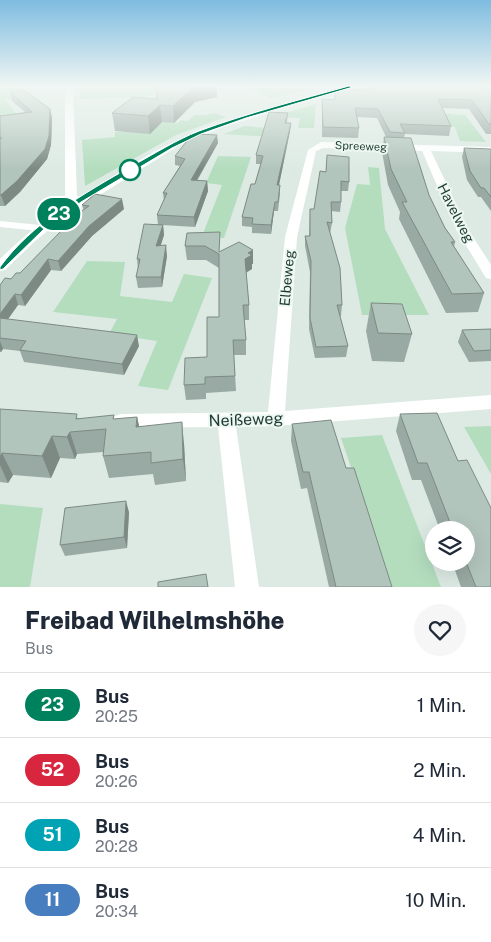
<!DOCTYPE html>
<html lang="de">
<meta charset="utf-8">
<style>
:root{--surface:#fff;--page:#f6f6f7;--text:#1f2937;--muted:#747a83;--line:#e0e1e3}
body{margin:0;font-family:"Public Sans",sans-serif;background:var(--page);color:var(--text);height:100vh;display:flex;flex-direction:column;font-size:19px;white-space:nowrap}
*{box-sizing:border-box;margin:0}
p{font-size:16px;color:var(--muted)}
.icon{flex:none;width:28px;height:28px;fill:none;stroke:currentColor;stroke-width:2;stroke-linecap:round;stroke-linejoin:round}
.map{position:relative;height:587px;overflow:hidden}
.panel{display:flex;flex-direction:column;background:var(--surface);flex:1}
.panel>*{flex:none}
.badge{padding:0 10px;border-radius:16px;font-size:18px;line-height:32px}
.fabs{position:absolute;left:425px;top:521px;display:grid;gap:10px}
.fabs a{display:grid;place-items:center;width:50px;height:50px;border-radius:50%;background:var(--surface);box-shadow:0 5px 20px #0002;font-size:25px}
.map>.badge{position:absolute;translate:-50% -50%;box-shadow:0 0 0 2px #fff}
.round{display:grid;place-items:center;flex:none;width:52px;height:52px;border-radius:26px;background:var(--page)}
.head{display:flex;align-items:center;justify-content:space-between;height:85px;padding:0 25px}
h1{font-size:24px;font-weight:800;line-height:38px}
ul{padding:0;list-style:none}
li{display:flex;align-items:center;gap:15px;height:65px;padding:0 25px;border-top:1px solid var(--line)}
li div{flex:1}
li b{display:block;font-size:19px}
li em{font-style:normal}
li .badge{min-width:55px;font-weight:700;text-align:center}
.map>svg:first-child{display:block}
.green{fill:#b4ddbe}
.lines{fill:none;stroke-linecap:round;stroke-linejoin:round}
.street{fill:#fff;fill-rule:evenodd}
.secondary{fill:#fff;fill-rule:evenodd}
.wall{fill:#99a9a3}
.shaded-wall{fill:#7d8a84}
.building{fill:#b2c5bd;stroke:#7d8a84}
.line{fill:#00815d;stroke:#fff}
.stop-dot{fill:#fff;stroke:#00815d;stroke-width:2.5}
.labels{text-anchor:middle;stroke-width:4;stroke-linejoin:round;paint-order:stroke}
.far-street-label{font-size:11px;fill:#1e3a32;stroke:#edf7f2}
.street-label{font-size:14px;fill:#1e3a32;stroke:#edf7f2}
.near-street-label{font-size:16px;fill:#1e3a32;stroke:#edf7f2}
</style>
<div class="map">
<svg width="491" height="587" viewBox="0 0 491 587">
<rect width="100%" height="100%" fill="#ddeae4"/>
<g class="green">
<path d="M0 87H19L30 96 5 100 16 113 18 121 0 123Z"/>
<path d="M80 87H164L167 89 151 91 152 96 80 99Z"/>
<path d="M248 87H316L319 88 270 98Z"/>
<path d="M316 104 314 128H298L300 118 272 117Z"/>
<path d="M214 113 226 117 176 135 85 186 82 140 115 137V132H126L152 121 178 123 181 120 188 121 194 115H205Z"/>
<path d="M438 113 465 115 486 142 460 141 455 127 444 126Z"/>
<path d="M245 126 277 129 275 137 224 134Z"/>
<path d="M218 156 251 157 224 238 202 236 222 185 206 183Z"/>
<path d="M368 167 379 168 385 229 429 315H362L345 228 357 184 370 185Z"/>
<path d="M87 261 125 262 120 296 172 302 184 274 212 278 168 390 138 386 157 341 109 334 117 319 53 312Z"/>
<path d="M491 426V474L464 427Z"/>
<path d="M382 435 441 587H392L341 438Z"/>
<path d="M0 504 43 508 30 587H0Z"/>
</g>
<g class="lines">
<g class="street">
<path d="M321 142 491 147V153L431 151 468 229 491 265V279L486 278 456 229 422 151 323 148 316 151 297 237 285 411 491 395V409L276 426 236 427 259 587H235L218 427 121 428 115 426 112 421 115 416 121 414 268 412 285 237 308 150Z"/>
<path d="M0 221 40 225 46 228 40 231 0 227Z"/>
</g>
<path class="secondary" d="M65 87H73L77 196 79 197 155 151 198 130 310 96 342 87H354L223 127 178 146 68 215 35 241 5 270 0 271V259C22 237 46 219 71 202L65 198Z"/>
</g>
<g class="wall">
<path d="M156 87H217V97L195 102 174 123 162 122 150 134 115 131 112 113 157 99Z"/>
<path d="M369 87H486L491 92V134H486L469 109 442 108 451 126 449 136 405 134 404 137 429 195 445 228 455 242 454 247 484 293 478 312 446 313 399 219 400 212 388 185 382 152 384 137H386L377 118 357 117 359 128 358 138 322 137V99L334 100 335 89 369 90Z"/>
<path d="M10 92 50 109 52 118 51 145 47 159 20 192 5 206H0V116L25 112 12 101Z"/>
<path d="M288 113 287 123 290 131 279 185 280 194 278 211H274L271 234 252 233V227L242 226V217L255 184 261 164H256V155Z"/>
<path d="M218 143 197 181H207L208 191 195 227 163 225 164 235 161 245 167 256 162 287 138 288 136 277 138 269 137 259 158 225 157 215 164 201 163 193 180 166 175 165V156Z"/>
<path d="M464 148 491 149V211L481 197H478L467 180 462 157Z"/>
<path d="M327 155 349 182 348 191H341V202L340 212 331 211 332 223 330 233 342 305 341 316H340L348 346 346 357 315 358 309 329 310 272 305 246V236H309L310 209H314L326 172Z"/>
<path d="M82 205 124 209 92 236 61 271 51 270 25 306 18 305 8 319 139 346 124 375 24 362 20 351 3 349 1 352H0V285L11 279 20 273 63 230 61 225 84 210Z"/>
<path d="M187 233 220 252 253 264H252V269L246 273 249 305V320H244L246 340V355H234L236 391 206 393V399L186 400 184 385 207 357 219 317V268L206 260H187L185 246Z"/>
<path d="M371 303 412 334 404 362 372 361 366 331Z"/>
<path d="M491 329V361L469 362 458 342 462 330Z"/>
<path d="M0 409 79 418 115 419 137 417 139 426 184 444 186 481 155 485 153 474 109 478 103 456V452L77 454 75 459 60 458 51 478 13 475 8 483 0 482Z"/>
<path d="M400 414 458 461 491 587H461L452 562H466V530H440L421 480H412L396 431Z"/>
<path d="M292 424 346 468 392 587H329L307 488 301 489 291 441Z"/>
<path d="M129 512 127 548 65 556 60 545Z"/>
</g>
<g class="shaded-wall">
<path d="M193 87H217V97L195 102 174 123 173 106Z"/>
<path d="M160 105 162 122 150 134 148 116Z"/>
<path d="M50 109 52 118 51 145 47 159 20 192 5 206 1 195Z"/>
<path d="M291 123 290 131 277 194V185Z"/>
<path d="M217 135 218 143 191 190V180Z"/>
<path d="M207 181 208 191 195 227 194 217Z"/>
<path d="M122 199 124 209 92 236 61 271 58 261 89 226Z"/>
<path d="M275 202 274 211 271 234V225Z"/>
<path d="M163 225 164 235 157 256 156 246Z"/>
<path d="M166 245 167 256 162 287 161 277Z"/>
<path d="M253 250V264H252V269L245 273V259L248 253Z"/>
<path d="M48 259 51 270 25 306 21 295Z"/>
<path d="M15 294 18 305 1 329 0 326V314Z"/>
<path d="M137 335 139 346 124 375 122 364Z"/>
<path d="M0 341 3 349 1 352 0 349Z"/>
<path d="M137 417 142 439 136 427Z"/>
<path d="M182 422 184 444 186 481 183 459Z"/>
<path d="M70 432 77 454 75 459 67 437Z"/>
<path d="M52 436 60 458 51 478 42 456Z"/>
<path d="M2 453 13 475 8 483 0 465V457Z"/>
<path d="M126 501 129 512 127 548 124 537Z"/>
</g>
<g class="building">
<path d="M156 87H193L173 106 160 105 148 116 112 113 133 97 157 99Z"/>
<path d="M371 87H486L491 92V124H489L472 100 438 99 451 126 400 124 405 133 390 132 378 109 355 108 359 128 323 127 322 99 335 100V89L371 90Z"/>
<path d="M24 90 50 109 49 136 45 149 17 181 1 195H0V139L2 138H0V116L32 112 10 92Z"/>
<path d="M269 112 288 113 285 123H291L277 185H280L278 202H275L271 225 252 224 253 218 242 217 251 184H255L263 156 256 155Z"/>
<path d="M197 134 217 135 191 180 207 181 194 217 157 215 167 193H163L185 159 175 156 190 137H195Z"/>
<path d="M384 137 411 138 429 195 445 228 455 242H451L484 293 452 294 402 202H407L391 169Z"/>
<path d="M464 148 491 149V197L484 188H481L470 171Z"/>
<path d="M327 155 349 157V182L341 181V202H331L332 223 327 222 340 268 342 305H337L348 346 316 347 310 318 311 261 305 236H310V209H314L320 171 326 172Z"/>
<path d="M95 194 122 199 89 226 58 261 48 259 21 295 15 294 0 314V285L5 278 11 279 16 273H20L66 226 61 225 89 206 82 205Z"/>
<path d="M144 224 163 225 156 246 166 245 161 277H136L140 259H137Z"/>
<path d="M220 232 219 252 239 242 253 250 248 253 252 255 245 259 249 305H243L246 340H233L235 376 205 377V384L184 385 185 358 207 357V317H219V254L205 246H185L187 233Z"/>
<path d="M371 303 402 304 412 334 378 333Z"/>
<path d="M0 318 137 335 122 364 20 350 26 341 0 338Z"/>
<path d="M491 329V350L474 351 462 330Z"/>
<path d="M0 409 77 414 76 419 114 415 113 419 137 417 136 427 182 422 183 459 151 463V452L103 456 106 429 70 432 67 437 52 436 42 456 2 453 0 457Z"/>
<path d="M437 413 458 461 467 460 491 508V587H476L466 562V530H453L427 463H418L400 414Z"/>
<path d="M331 420 346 468H354L392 587H336L309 472H303L292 424Z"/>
<path d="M126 501 124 537 60 545 65 508Z"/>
<path d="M206 574 208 587H158V582Z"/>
</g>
<linearGradient id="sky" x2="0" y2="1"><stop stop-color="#7ebce0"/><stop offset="0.51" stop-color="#f0f6f3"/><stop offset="1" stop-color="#f0f6f3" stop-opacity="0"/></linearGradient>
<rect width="491" height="169" fill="url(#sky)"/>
<path class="line" d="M349 86 353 87 246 118 201 134 172 148 81 202 43 230 3 269 0 270V267C32 223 83 194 132 166 154 154 176 140 199 131 248 113 299 100 349 86Z"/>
<circle class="stop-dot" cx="130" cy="170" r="10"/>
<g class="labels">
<g class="far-street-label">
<text transform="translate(361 146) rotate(2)" y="4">Spreeweg</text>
</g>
<g class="street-label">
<text transform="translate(456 213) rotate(63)" y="5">Havelweg</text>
<text transform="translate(287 278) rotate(-85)" y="5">Elbeweg</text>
</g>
<g class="near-street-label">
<text transform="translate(246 419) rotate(-2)" y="6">Neißeweg</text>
</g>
</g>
</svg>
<div class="fabs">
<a><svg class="icon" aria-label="layers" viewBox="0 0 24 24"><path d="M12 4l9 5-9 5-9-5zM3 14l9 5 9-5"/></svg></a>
</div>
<b class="badge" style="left:59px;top:214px;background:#00815d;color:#fff">23</b>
</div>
<section class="panel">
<div class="head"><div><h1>Freibad Wilhelmshöhe</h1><p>Bus</p></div><a class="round"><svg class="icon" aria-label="heart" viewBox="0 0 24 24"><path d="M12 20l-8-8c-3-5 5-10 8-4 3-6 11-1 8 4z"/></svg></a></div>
<ul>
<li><span class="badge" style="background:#00815d;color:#fff">23</span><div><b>Bus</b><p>20:25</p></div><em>1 Min.</em></li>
<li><span class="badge" style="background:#d7263d;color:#fff">52</span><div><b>Bus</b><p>20:26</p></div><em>2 Min.</em></li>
<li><span class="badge" style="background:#00a3b4;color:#fff">51</span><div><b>Bus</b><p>20:28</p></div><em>4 Min.</em></li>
<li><span class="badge" style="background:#477ec0;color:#fff">11</span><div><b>Bus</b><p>20:34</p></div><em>10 Min.</em></li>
</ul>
</section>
